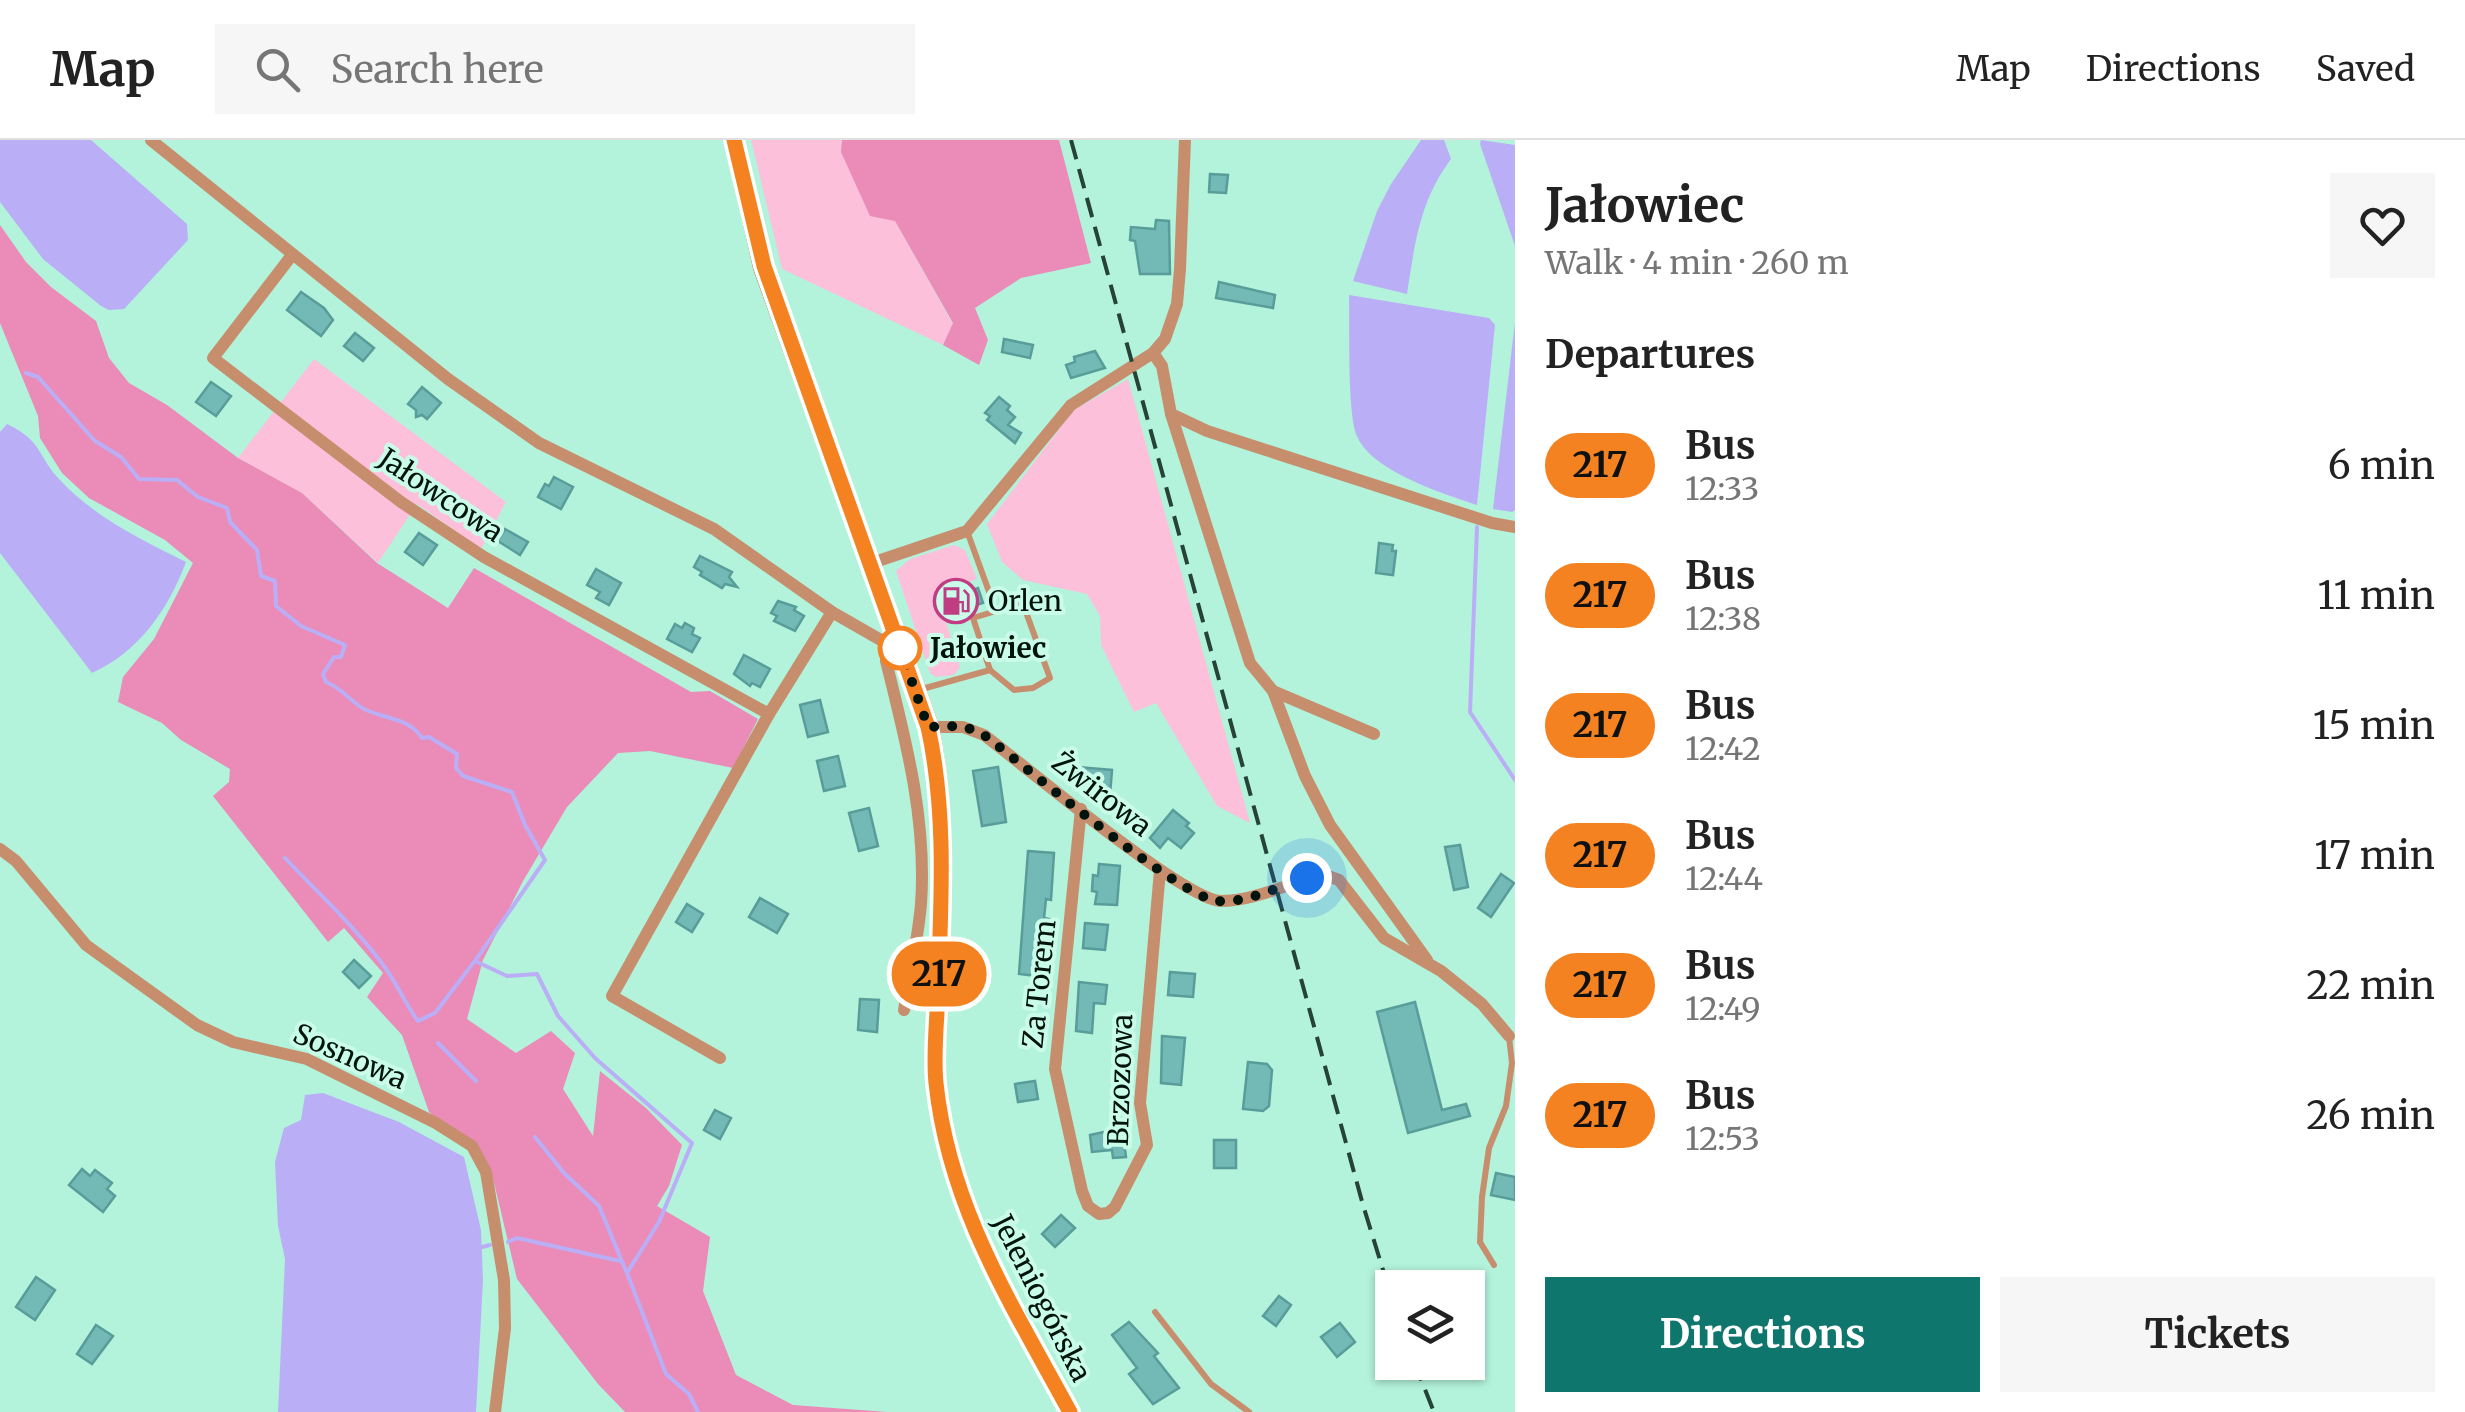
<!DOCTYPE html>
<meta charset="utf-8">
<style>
:root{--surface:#fff;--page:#f6f6f6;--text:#222;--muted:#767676;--line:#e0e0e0;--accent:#0f766e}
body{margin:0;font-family:Merriweather,serif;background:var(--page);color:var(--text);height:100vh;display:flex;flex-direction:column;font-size:38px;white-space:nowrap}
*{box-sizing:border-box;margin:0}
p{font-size:32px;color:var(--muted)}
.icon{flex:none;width:55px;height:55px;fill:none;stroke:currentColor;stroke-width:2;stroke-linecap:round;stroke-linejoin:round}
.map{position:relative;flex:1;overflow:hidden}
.sheet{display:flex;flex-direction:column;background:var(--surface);width:950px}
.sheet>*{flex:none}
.badge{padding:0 20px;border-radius:32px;font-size:35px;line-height:65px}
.buttons{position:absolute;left:1375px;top:1130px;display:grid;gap:20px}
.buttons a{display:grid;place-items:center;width:110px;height:110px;border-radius:0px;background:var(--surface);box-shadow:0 2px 8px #0004;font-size:50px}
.you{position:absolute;width:50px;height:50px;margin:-25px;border:8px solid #fff;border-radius:50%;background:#1a73e8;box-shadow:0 0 0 15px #1a73e833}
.map>.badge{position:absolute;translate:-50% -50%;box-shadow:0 0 0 5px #fff}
h2{padding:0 30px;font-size:38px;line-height:90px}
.round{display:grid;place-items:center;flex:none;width:105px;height:105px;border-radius:0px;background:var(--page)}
.head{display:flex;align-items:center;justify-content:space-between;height:170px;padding:0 30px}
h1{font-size:48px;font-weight:700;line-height:75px}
.cta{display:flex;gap:20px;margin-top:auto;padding:20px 30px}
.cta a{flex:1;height:115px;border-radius:0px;background:var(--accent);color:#fff;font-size:40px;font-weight:700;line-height:115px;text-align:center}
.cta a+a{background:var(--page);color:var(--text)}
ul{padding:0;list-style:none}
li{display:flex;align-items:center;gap:30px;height:130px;padding:0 30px}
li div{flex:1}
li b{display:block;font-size:38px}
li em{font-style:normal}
li .badge{min-width:110px;font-weight:700;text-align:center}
header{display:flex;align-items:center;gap:60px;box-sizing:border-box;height:140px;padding:0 50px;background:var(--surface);border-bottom:2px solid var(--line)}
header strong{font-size:48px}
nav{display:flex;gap:55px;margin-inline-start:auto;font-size:35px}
.search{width:700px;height:90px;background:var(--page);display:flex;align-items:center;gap:25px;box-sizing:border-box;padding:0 35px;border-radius:0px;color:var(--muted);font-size:38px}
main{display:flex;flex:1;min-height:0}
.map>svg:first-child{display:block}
.green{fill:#fdc0db}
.forest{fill:#ea8bb8}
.water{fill:#baaff7}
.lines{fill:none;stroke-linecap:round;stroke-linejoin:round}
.stream{stroke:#baaff7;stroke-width:4}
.building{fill:#73b9b5;stroke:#589d99;stroke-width:2.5}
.service{stroke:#c78e6d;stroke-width:6}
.minor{stroke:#c78e6d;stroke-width:12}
.primary{stroke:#9a4909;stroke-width:20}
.rail{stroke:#264339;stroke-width:4;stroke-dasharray:20 10;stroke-linecap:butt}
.line-casing{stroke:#fff;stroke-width:22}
.line{stroke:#f58220;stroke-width:15}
.walk{stroke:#00140d;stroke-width:10;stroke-dasharray:0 18}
.stop-dot{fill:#fff;stroke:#f58220;stroke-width:5}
.labels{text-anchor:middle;stroke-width:8;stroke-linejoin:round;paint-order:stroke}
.street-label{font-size:28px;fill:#00140d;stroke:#cafcea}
.poi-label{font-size:28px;fill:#00140d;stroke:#cafcea;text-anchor:start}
.stop-label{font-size:28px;font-weight:bold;fill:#00140d;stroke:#cafcea;text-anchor:start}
</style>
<header>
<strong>Map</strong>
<div class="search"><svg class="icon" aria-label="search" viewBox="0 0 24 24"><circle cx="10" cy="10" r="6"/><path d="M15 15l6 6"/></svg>Search here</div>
<nav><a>Map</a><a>Directions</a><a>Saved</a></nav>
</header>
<main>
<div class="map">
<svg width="1515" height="1272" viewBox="0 0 1515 1272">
<rect width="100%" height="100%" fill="#b3f2db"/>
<g class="green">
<path d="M751 0H842L841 12 895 81 953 184 943 205 782 129Z"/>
<path d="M314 219 506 362 481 409 417 364 378 423 302 353 238 318Z"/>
<path d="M1128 239 1250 683 1217 666 1156 563 1134 572 1101 505 1100 476 1087 454 1023 440 1002 422 987 384 1074 270Z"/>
<path d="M954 405 965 410 977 439 962 445 965 452 943 460 947 474 945 479 960 527 954 535 936 537 930 533 896 431 910 419Z"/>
</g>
<g class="forest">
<path d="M842 0H1059L1091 123 1021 138 975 168 988 200 979 225 943 205 953 183 895 81 870 76 841 12Z"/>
<path d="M0 85 26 122 51 147 96 181 109 218 129 243 167 265 238 318 302 353 377 423 448 468 474 428 691 552 710 551 758 579 733 628 650 611 618 613 567 667 523 741 483 820 467 879 516 913 551 891 575 913 563 949 593 996 600 931 646 968 682 1005 669 1046 657 1066 710 1097 703 1151 736 1235 793 1265 887 1272H625L598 1244 517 1139 491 1030 429 972 402 895 367 857 383 833 344 788 328 802 213 656 229 642 230 629 181 600 162 583 118 562 123 537 154 499 193 423 165 400 89 358 62 333 40 298 38 276 0 183Z"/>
</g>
<g class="water">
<path d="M0 0H91L187 84 188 100 124 169 109 170 101 166 43 119 0 62Z"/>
<path d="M1421 0H1444L1451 19C1419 62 1415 104 1407 154L1353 141 1377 71 1391 44Z"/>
<path d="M1481 0 1515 5V106L1480 4Z"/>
<path d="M1349 155 1489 178 1495 185 1477 365C1444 354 1371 331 1357 296 1347 273 1350 185 1349 155Z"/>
<path d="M1515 182V370L1512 372 1493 369Z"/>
<path d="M7 284C44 302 36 315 60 340 94 377 142 400 186 422 169 468 139 512 92 533L0 413V292Z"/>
<path d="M323 953 399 982 464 1017 481 1090 483 1140 476 1272H278L285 1119 278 1086 275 1022 284 988 301 980 305 955Z"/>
</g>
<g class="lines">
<g class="stream">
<path d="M26 233 38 237 95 301 121 317 139 339 177 340 198 357 227 368 230 382 257 410 261 436 275 441 276 466 301 486 345 505 341 517H334L323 534 326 542C344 549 351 563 366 570 386 579 409 578 422 598L429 597 457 614 456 628 463 636 512 652 525 685 545 720 475 821 507 836 537 834 558 876 595 918 692 1003 659 1082 627 1133 666 1234 689 1254 698 1272"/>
<path d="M1477 387 1470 572 1515 640"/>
<path d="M285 718C317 752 353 785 381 822 397 842 403 861 418 881L435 873 474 822"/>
<path d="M438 903 476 941"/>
<path d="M535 997 564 1033 599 1066 626 1131"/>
<path d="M508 1102 517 1098 620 1121"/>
<path d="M482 1107 490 1105"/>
</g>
</g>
<g class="building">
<path d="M1210 34 1228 35 1226 53 1209 52Z"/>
<path d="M1156 80 1169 81 1170 134H1140L1135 101 1130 100 1131 87 1155 89Z"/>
<path d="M1219 142 1275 155 1273 168 1216 158Z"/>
<path d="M301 152 324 168 333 180 321 196 287 170Z"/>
<path d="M355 193 374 208 363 221 344 206Z"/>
<path d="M1004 199 1033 205 1030 218 1002 212Z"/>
<path d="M1095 211 1105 228 1071 238 1066 225 1075 222 1074 217Z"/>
<path d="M211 242 231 256 216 276 196 262Z"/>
<path d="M422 247 441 263 427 279 422 275 416 277V270L408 264Z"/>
<path d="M999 257 1010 266 1007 270 1015 277 1008 285 1021 293 1015 303 987 280 990 276 985 273Z"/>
<path d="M554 337 573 347 561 369 538 357 545 344 549 346Z"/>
<path d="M505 389 528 402 520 415 498 401Z"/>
<path d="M419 393 437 405 423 425 405 412Z"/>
<path d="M1379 403 1393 405 1392 411H1396L1393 435 1376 433Z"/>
<path d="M700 416 732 432 729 437 737 447 725 444 722 448 700 435 702 432 694 427Z"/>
<path d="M596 429 621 443 609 465 596 458 600 452 587 445Z"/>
<path d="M978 448 983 463 947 474 943 460Z"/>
<path d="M778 461 796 467 794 470 804 476 795 491 774 481 777 476 771 473Z"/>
<path d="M685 483 694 488 692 494 700 498 692 512 667 499 675 484 682 488Z"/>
<path d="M744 515 770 529 760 547 752 543 750 546 734 534Z"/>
<path d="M820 560 828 592 808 597 800 565Z"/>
<path d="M838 616 845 646 824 651 817 621Z"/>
<path d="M998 627 1006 682 982 686 973 631Z"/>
<path d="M1077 627 1112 630 1110 655 1090 654 1091 648 1076 647Z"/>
<path d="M869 668 878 706 859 711 849 673Z"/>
<path d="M1173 670 1189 683 1186 686 1194 693 1181 708 1168 698 1160 708 1150 698Z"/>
<path d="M1460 705 1468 747 1454 750 1445 707Z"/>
<path d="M1028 711 1054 713 1051 760 1046 759 1044 778 1049 779 1045 837 1019 834Z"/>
<path d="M1099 724 1120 726 1117 765 1095 764 1097 752 1092 751 1093 735 1098 736Z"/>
<path d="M1501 734 1514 743 1491 777 1478 768Z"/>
<path d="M760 758 788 774 777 793 749 777Z"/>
<path d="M687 764 703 774 692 792 676 782Z"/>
<path d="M1085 783 1108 785 1105 810 1083 808Z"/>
<path d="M354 820 371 836 359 848 343 832Z"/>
<path d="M1170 832 1195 834 1193 857 1168 855Z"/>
<path d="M1079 842 1107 845 1105 864 1094 863 1092 893 1076 891Z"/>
<path d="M860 859 879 860 877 892 858 890Z"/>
<path d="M1415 862 1442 970 1466 964 1470 976 1408 993 1377 872Z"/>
<path d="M1162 896 1185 898 1181 945 1161 943Z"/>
<path d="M1248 922 1267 924 1272 930 1269 966 1263 971 1243 969Z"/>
<path d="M1035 941 1038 959 1018 962 1015 944Z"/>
<path d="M715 970 731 978 720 999 704 990Z"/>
<path d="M1122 988 1126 1017 1113 1018 1112 1010 1092 1012 1090 995Z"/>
<rect x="1214" y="1000" width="22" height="28"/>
<path d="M82 1029 90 1036 95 1030 112 1043 107 1049 115 1056 103 1072 69 1045Z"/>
<path d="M1496 1033 1515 1037V1060L1491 1055Z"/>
<path d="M1061 1075 1075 1088 1055 1107 1042 1094Z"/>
<path d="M36 1137 55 1150 35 1180 16 1167Z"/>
<path d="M1279 1156 1291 1165 1276 1186 1263 1176Z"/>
<path d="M1129 1182 1158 1213 1154 1216 1179 1248 1153 1264 1129 1234 1137 1228 1112 1195Z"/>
<path d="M1340 1183 1355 1202 1337 1217 1321 1197Z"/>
<path d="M96 1185 113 1196 92 1224 77 1214Z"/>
</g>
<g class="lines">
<g class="service">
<path d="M990 530 1014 550 1033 548 1050 538 1023 464 996 471"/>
<path d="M922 549 990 530 973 478 996 471 967 391"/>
<path d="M1494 1125 1480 1102 1482 1057 1489 1008 1506 966 1512 923 1509 897"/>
<path d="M1155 1172 1211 1244 1249 1272"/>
</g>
<g class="minor">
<path d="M151 0 448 239 539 303 714 389 832 472 886 503 899 507"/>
<path d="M292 115 213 218 401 362 484 417 769 574 832 472"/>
<path d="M1153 213 1162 226 1171 274 1207 291 1492 383 1515 387"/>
<path d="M1171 274 1250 523 1273 551 1374 594"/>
<path d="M869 424 967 391 1071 265 1153 213 1165 199 1177 164 1180 129 1185 0"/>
<path d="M886 503V521C906 601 927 681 921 764 918 799 910 835 904 870"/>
<path d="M1273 551 1305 636 1330 685 1427 820"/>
<path d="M929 587H963L984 595C1024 625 1184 760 1221 761 1256 761 1292 741 1325 735L1339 740 1384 798 1441 831 1482 864 1509 896"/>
<path d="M1081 669 1055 929 1082 1051 1088 1066 1099 1074 1108 1073 1115 1067 1147 1005 1140 963 1160 730"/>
<path d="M0 709 16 721 86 805 197 885 233 902 307 919 434 982 472 1006 486 1032 504 1140 505 1188 495 1272"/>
<path d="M720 918 612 856 769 574"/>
</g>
<path class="primary" d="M734 0 763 127 929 587C947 673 941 764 938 852 937 882 933 914 936 943 949 1066 1012 1166 1070 1272"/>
<g class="rail">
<path d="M1071 0 1363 1065 1392 1159"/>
<path d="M1414 1222 1434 1272"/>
</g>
</g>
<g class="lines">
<defs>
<path id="line" d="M734 0 764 126 928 587C947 673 941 764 938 852 937 882 933 914 936 943 949 1067 1012 1165 1070 1272"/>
</defs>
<use href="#line" class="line-casing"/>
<use href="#line" class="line"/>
<path class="walk" d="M900 508 928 587 963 586 984 595C1025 626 1178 756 1217 761 1245 764 1280 746 1307 738"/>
</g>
<defs>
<symbol id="fuel-ring" viewBox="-11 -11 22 22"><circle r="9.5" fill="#cafcea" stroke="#c03d84" stroke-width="1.5"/><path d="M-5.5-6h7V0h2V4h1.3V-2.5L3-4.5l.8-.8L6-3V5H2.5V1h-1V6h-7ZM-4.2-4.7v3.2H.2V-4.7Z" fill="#c03d84"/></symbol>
</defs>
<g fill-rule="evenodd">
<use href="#fuel-ring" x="931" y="436" width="50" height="50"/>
</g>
<circle class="stop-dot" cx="900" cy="508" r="20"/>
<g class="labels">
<g class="street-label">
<text transform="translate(441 355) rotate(34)" y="10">Jałowcowa</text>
<text transform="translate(1102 654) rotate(38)" y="10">Żwirowa</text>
<text transform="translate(1039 844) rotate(-84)" y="10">Za Torem</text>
<text transform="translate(350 916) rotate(24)" y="10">Sosnowa</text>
<text transform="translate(1120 940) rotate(-88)" y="10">Brzozowa</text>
<text transform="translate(1042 1158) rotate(63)" y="10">Jeleniogórska</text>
</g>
<g class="poi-label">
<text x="988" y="471">Orlen</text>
</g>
<g class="stop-label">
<text x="930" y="518">Jałowiec</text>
</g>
</g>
</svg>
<div class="buttons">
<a><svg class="icon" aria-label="layers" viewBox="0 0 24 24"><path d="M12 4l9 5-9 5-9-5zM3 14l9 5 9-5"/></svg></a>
</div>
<div class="you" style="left:1307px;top:738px"></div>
<b class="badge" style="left:939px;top:834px;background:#f58220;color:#111">217</b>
</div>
<section class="sheet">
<div class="head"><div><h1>Jałowiec</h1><p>Walk · 4 min · 260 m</p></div><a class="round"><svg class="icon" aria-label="heart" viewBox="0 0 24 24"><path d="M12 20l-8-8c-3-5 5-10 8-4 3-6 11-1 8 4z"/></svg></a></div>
<h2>Departures</h2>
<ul>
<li><span class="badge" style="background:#f58220;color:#111">217</span><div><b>Bus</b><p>12:33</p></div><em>6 min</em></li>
<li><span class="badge" style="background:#f58220;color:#111">217</span><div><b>Bus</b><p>12:38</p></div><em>11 min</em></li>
<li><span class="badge" style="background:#f58220;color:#111">217</span><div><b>Bus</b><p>12:42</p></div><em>15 min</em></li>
<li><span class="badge" style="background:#f58220;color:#111">217</span><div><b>Bus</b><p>12:44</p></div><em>17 min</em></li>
<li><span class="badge" style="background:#f58220;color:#111">217</span><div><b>Bus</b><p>12:49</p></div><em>22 min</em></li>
<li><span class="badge" style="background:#f58220;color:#111">217</span><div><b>Bus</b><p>12:53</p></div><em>26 min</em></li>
</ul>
<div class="cta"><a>Directions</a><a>Tickets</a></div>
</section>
</main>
